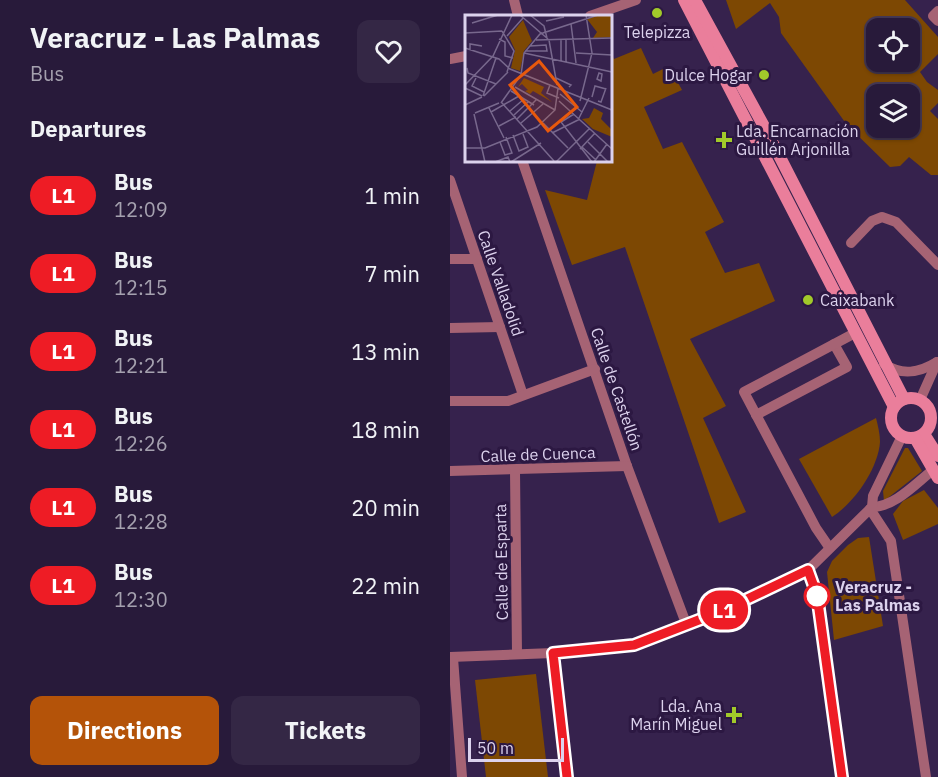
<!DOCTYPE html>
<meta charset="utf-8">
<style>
:root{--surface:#281a3a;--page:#342745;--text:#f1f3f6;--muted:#a5a1af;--line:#443854;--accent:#b45309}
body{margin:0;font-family:"IBM Plex Sans",sans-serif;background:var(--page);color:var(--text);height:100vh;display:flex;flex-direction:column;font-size:22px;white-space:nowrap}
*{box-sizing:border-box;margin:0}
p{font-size:20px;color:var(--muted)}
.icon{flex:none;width:33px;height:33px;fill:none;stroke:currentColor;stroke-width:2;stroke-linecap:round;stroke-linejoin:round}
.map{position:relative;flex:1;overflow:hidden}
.panel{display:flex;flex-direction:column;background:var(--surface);width:450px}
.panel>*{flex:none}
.badge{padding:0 12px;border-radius:20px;font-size:21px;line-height:39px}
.buttons{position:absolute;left:416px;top:18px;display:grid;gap:12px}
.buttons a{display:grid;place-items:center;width:54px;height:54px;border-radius:12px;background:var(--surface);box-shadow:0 2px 4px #0004,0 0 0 2px var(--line);font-size:30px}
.scale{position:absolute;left:18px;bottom:15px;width:96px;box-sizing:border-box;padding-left:6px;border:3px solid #dcd2ed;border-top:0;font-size:16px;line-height:21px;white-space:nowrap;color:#dcd2ed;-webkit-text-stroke:4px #2c1842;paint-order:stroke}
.map>.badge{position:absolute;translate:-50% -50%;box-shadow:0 0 0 3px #fff}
h2{padding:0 30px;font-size:22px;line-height:54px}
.round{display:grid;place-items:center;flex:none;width:63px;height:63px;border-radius:12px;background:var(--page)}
.head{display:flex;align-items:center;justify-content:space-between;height:102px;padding:0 30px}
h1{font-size:28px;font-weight:700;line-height:45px}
.action{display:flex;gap:12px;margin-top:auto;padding:12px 30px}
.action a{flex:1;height:69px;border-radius:12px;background:var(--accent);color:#fff;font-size:24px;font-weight:700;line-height:69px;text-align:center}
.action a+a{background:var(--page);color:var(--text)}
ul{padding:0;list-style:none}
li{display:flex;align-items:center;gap:18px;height:78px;padding:0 30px}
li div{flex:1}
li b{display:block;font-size:22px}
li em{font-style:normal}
li .badge{min-width:66px;font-weight:700;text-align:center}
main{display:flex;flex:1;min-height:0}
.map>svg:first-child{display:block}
.green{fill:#7d4803;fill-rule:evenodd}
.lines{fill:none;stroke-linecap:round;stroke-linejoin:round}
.street{stroke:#a66374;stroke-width:10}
.secondary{stroke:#ea7e9b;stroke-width:12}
.line-casing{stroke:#fff;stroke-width:14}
.line{stroke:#ee1c25;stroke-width:9}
.poi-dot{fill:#a1c92a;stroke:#2c1842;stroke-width:2}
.stop-dot{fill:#fff;stroke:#ee1c25;stroke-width:3}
.labels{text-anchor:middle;stroke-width:6;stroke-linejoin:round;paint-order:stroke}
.poi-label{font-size:16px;fill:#dcd2ed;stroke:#2c1842;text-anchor:end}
.street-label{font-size:16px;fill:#dcd2ed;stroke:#2c1842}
.stop-label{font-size:16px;font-weight:bold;fill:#dcd2ed;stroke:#2c1842;text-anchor:start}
.inset-road{fill:none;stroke:#78688d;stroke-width:1.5}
.view{fill:#e8590c;fill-opacity:0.15;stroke:#e8590c;stroke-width:3}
.inset-edge{fill:none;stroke:#dcd2ed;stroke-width:3}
</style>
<main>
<section class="panel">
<div class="head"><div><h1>Veracruz - Las Palmas</h1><p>Bus</p></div><a class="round"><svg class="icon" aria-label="heart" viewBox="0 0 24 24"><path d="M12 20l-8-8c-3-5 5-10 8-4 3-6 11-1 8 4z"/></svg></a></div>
<h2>Departures</h2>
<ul>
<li><span class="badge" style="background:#ee1c25;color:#fff">L1</span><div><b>Bus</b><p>12:09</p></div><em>1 min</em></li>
<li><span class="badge" style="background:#ee1c25;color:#fff">L1</span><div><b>Bus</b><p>12:15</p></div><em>7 min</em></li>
<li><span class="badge" style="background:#ee1c25;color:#fff">L1</span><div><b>Bus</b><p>12:21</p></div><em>13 min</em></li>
<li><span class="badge" style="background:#ee1c25;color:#fff">L1</span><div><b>Bus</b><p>12:26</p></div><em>18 min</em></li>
<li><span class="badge" style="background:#ee1c25;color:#fff">L1</span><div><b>Bus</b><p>12:28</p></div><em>20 min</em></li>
<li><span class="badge" style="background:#ee1c25;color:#fff">L1</span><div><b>Bus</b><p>12:30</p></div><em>22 min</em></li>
</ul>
<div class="action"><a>Directions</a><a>Tickets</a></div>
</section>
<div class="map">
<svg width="488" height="777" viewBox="0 0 488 777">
<rect width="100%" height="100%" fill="#36224d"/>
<g class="green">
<path d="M276 0H455L488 37V54L470 72 477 82 488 90V103L480 111 488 119V175H481L459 157 450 166 440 167 397 125 331 33 329 17 320 3 286 29ZM426 28H459V62H426ZM426 94H459V128H426Z"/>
<path d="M191 48 203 74 219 66 232 90 194 107 213 149 232 142 274 222 255 232 275 273 309 263 325 301 240 339 276 406 253 418 296 512 269 523 175 247 122 265 95 190 137 200 147 161 160 160 161 53 164 59Z"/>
<path d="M426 418C428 426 430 434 430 442 428 469 404 503 382 517L349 459Z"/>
<path d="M455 448H458L472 471 434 501 433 491Z"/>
<path d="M474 490 488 508V524L453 540 443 514 453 501Z"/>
<path d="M419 537 433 626 384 640 377 572 382 561 398 545 408 538Z"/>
<path d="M86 674 98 777H36L25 680Z"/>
</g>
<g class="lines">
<g class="street">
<path d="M64 0 68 16"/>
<path d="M488 11 483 16 488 21"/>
<path d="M140 16 186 0"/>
<path d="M0 59 16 56"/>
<path d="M72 160 177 466 237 626"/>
<path d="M0 180 73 395"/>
<path d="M401 243 422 221 432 217 446 222 488 265"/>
<path d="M0 259H27"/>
<path d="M0 328 50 327"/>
<path d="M434 364C452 376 469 373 487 362"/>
<path d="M470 400 487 362"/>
<path d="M0 401H58L145 369"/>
<path d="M306 415 397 367 384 344"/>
<path d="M0 471 177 466"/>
<path d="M65 471 67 653"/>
<path d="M422 507C445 507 466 483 483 470"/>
<path d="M420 509 441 541 476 777"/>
<path d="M379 547 366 528 294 392 405 333"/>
<path d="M358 570 367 595 392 777"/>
<path d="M103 653 117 777"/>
<path d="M0 657 103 653 184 645 272 611 358 570 422 507 423 496 452 436"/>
<path d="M3 658 12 777"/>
</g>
<g class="secondary">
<path d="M234 0 444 407"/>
<path d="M245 0 316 130 454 399"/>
<circle cx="461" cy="418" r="20"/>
<path d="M474 434 488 456"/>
<path d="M465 438 488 478"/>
</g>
</g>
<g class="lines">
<defs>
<path id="line" d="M117 777 103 653 184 645 272 611 358 570 367 595 392 777"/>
</defs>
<use href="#line" class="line-casing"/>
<use href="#line" class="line"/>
</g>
<g class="poi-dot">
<circle cx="207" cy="13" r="6"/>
<circle cx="314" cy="75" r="6"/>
<path d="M271 131h6v6h6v6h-6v6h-6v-6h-6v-6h6z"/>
<circle cx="358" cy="300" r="6"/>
<path d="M281 706h6v6h6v6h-6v6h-6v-6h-6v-6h6z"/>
</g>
<circle class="stop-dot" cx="367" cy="596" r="12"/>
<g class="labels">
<g class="poi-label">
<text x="207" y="38" text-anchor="middle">Telepizza</text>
<text x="302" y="81">Dulce Hogar</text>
<text x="286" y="137" text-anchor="start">Lda. Encarnación<tspan x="286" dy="18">Guillén Arjonilla</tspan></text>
<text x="370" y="306" text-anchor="start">Caixabank</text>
<text x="272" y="712">Lda. Ana<tspan x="272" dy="18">Marín Miguel</tspan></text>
</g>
<g class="street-label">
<text transform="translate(51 283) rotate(71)" y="6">Calle Valladolid</text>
<text transform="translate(167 389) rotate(71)" y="6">Calle de Castellón</text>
<text transform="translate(88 454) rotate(-2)" y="6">Calle de Cuenca</text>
<text transform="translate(51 562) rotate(-91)" y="6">Calle de Esparta</text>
</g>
<g class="stop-label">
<text x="385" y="593">Veracruz -<tspan x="385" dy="18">Las Palmas</tspan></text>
</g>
</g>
<g transform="translate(15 15)">
<rect width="147" height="147" fill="#36224d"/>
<path d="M134 0H147V22L128 23 132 17 122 4ZM58 5 67 26 59 36 55 56 46 53 50 35 44 22ZM59 63 79 72 76 78 87 87 68 76 65 79 60 76 63 75 57 69 53 72ZM129 93 138 98 136 104 147 115V122L128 114 117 104 124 103Z" fill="#7d4803"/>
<path class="inset-road" d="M55 0 83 24M65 0 79 11 82 23M81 6 99 2M7 8 33 0M106 9 111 48M37 16 49 36 42 57M0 18 37 16M42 21 58 3M34 24 40 27V41L48 43M96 24V46M101 24V47M71 25 147 23M84 25 92 70M0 33 34 44 45 54 147 95M5 35V29L17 31M60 36H82L81 30 65 31M59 38 147 57M111 38 147 40M2 53 3 58 31 69M134 58 137 59 136 66 132 64ZM11 63 7 71 19 77M91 63 106 70 104 72M0 70 28 41 47 0M85 70 82 78 94 83M50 72 90 95M0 73 17 81M46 76 69 90M95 79 117 97M18 81 31 43M19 81 43 57M127 82 130 71 141 74M94 86 147 134M115 86 127 38 121 0M133 86 136 87 141 73M36 88 56 60 59 38 75 19 133 0M37 88 89 146M0 90 17 82M24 93 39 123M45 96 59 84M26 97 54 81M10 98 34 88M9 99 20 147M109 99 96 107 127 147M49 100 63 87M114 103 124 83M52 104 72 84M56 108 78 89M78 108 103 133M34 111 51 102M87 118 115 104M48 120 54 136 63 132 58 119M35 127 40 140 47 138 41 122M123 127 143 147M117 132 131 145M0 133H20L72 112 90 95 93 73M115 134 130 118M30 147 43 142 45 147M46 147 76 128M91 147 125 113M129 147 142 129"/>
<path class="view" d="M74 46 112 92 83 116 45 70Z"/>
<rect width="147" height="147" class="inset-edge"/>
</g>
</svg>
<div class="buttons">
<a><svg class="icon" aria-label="locate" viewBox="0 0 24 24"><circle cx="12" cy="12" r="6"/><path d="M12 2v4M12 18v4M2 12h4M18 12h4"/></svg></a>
<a><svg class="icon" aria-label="layers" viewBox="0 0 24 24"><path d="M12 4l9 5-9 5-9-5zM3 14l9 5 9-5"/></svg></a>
</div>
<div class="scale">50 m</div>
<b class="badge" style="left:274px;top:610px;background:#ee1c25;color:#fff">L1</b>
</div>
</main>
